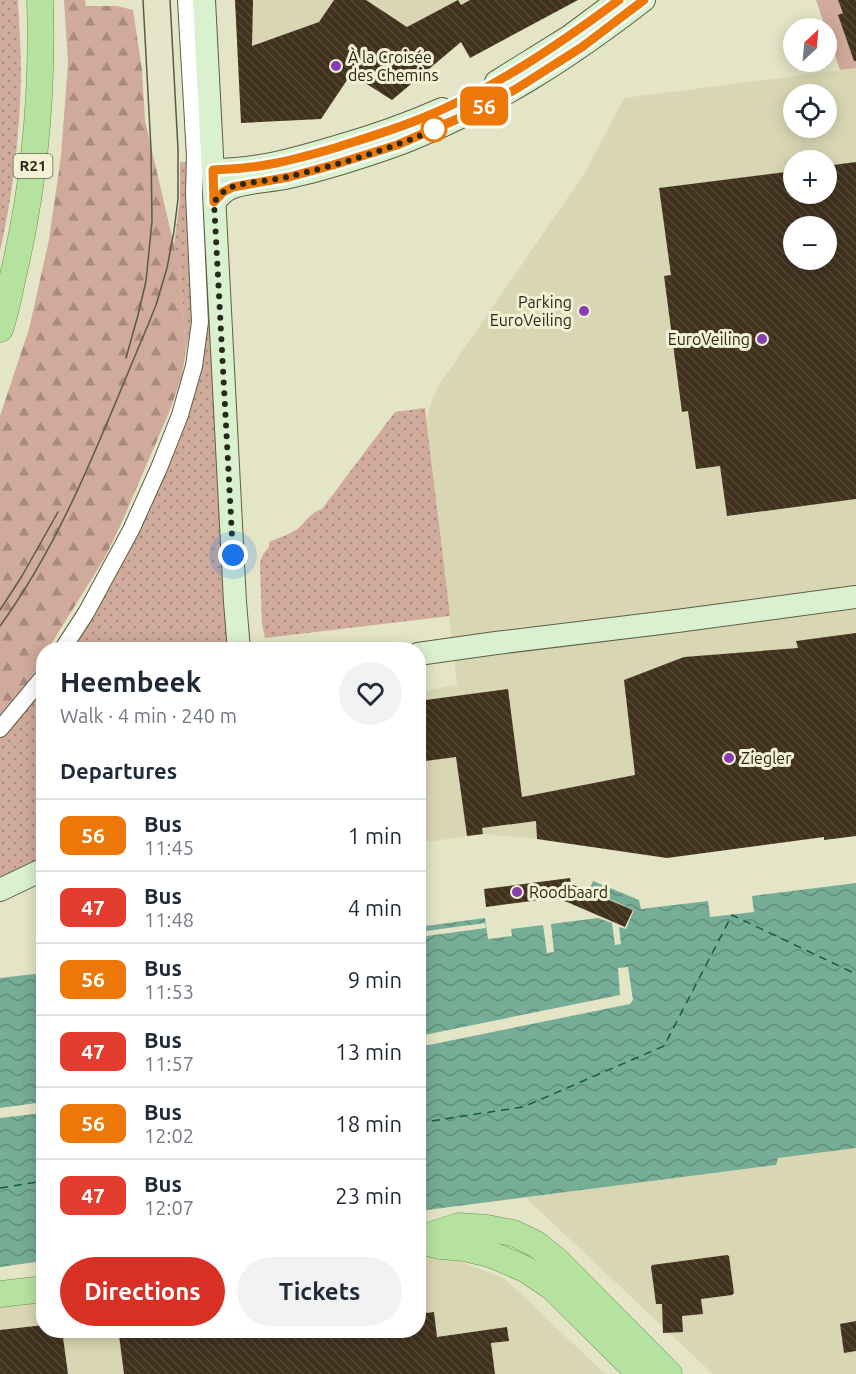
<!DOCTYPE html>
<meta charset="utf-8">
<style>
:root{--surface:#fff;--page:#f2f2f3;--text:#1f2937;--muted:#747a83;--line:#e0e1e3;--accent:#d93025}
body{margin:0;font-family:Ubuntu,sans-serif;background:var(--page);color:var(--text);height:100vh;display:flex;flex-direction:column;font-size:22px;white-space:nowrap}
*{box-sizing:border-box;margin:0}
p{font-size:20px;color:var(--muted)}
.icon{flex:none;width:33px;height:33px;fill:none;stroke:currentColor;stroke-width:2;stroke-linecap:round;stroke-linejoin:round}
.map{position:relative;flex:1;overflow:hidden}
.side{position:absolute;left:36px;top:642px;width:390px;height:696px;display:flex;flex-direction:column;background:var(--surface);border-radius:24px;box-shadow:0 3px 15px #0003}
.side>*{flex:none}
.badge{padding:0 12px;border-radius:9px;font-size:21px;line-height:39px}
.needle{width:39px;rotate:26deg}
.controls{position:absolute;left:783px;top:18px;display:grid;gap:12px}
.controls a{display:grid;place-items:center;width:54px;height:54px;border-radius:50%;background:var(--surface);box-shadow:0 3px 15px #0003;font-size:30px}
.you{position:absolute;width:30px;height:30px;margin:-15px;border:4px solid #fff;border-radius:50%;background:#1a73e8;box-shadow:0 0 0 9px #1a73e833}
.map>.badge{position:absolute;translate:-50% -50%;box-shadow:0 0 0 3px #fff}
h2{padding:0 24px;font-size:22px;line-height:54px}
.round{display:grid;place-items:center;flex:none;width:63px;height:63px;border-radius:32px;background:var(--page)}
.head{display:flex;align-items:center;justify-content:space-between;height:102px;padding:0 24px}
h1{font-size:28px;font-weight:600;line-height:45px}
.button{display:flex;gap:12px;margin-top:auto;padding:12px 24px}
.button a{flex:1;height:69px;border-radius:36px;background:var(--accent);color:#fff;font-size:24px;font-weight:600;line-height:69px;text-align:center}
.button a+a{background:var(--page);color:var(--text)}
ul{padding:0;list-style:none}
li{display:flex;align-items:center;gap:18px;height:72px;padding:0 24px;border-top:2px solid var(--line)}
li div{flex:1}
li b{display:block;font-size:22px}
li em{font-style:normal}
li .badge{min-width:66px;font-weight:700;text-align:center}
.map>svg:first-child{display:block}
.built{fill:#d9d7b3;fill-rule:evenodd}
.grass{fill:url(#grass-dots)}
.forest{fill:url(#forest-firs)}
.pitch{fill:#d0aa9b}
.water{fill:url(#water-waves)}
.pier{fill:#e4e4c6}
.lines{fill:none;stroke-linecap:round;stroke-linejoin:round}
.ferry{stroke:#145b45;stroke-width:1.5;stroke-dasharray:8 6;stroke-linecap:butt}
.building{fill:url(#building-back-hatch);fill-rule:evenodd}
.street-casing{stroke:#605e45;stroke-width:18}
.secondary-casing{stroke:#605e45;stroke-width:24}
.primary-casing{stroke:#649549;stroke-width:27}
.street{stroke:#fff;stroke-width:16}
.secondary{stroke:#daf1d0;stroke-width:22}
.primary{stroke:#b6e2a0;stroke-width:26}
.tram{stroke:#5a5a4a;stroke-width:1.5}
.line-casing{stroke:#fff;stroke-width:14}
.line{stroke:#ed7807;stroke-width:9}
.walk{stroke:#28281d;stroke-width:6;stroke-dasharray:0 10.8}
.poi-dot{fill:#863daf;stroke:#f2f1d3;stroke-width:2}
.stop-dot{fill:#fff;stroke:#ed7807;stroke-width:3}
.labels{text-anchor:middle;stroke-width:6;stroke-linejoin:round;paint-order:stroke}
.shield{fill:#f2f1d3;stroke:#656454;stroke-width:1.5}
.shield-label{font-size:15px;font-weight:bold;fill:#28281d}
.poi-label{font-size:16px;fill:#28281d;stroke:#f2f1d3;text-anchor:start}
</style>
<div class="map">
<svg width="856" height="1374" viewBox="0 0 856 1374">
<defs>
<pattern id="grass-dots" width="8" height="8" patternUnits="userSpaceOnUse" patternTransform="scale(1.5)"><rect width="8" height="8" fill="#d0aa9b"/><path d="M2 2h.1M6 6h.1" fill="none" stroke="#a98a7e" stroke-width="1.8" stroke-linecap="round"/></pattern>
<pattern id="forest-firs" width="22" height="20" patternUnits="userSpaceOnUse" patternTransform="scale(1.5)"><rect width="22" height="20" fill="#d0aa9b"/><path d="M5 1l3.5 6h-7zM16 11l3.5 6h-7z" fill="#a98a7e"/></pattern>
<pattern id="water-waves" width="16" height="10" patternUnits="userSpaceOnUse" patternTransform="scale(1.5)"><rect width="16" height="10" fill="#76ad97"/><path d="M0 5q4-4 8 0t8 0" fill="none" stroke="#618d7b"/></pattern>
<pattern id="building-back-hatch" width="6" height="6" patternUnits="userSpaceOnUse" patternTransform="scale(1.5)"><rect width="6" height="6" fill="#41321e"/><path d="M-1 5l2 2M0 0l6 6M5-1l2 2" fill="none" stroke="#544736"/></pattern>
</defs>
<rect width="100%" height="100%" fill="#e4e4c6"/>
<g class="built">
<path d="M235 0H578L470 58 461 42 392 100 352 74 321 119 241 123Z"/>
<path d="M856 68V836L824 840V837L667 858 537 839 483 834 419 843V692L457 685 427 419 432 401 439 385 586 171 624 98ZM794 94H826V128H794ZM794 160H826V194H794ZM794 226H826V260H794Z"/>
<path d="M856 1148V1374H713L525 1197 776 1165 777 1158Z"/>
<path d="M419 1246 504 1278 605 1374H0V1299L43 1294 44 1330H418Z"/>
</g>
<g class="grass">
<path d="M0 0H18C19 24 21 49 21 73 20 133 13 194 0 251Z"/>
<path d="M199 160H204L230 649 69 650 192 396Z"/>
<path d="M180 162H190L192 306 190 330 186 350 180 271 174 245 180 199Z"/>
<path d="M425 408 450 616 265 638 262 624 260 563 263 554 269 547V542C278 538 288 535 296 530 305 523 311 512 322 509L395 412Z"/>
<path d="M43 685V861L0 883V737Z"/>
</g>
<path class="forest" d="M64 0H85L86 6H117L133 10 142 70 145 121 180 271 186 350 182 376 170 410 121 524 104 559 48 649 44 650C44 667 12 701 0 716V416L29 329 49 240 61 156 68 63Z"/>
<path class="pitch" d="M816 0H856V68L840 70Z"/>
<g class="water">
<path d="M593 881 639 900 641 909 708 901 710 917 754 912 752 896 856 883V1148L778 1158 776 1165 419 1211 418 927 485 918 488 939 512 936 511 929 543 925 547 953 554 952 551 924 598 918 612 923 615 945 621 944 619 927 626 929 634 910 589 890Z"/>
<path d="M43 973V1261L0 1267V978Z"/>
</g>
<g class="pier">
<path d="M485 923 486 928 419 937V932Z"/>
<path d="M628 967 633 1000 630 1004 419 1047V1036L620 995 618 968Z"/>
<path d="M43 1102V1113L0 1118V1108Z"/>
</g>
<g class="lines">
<g class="ferry">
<path d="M418 1123 523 1107 664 1046 732 915 856 974"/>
<path d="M0 1188 44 1181"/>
</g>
</g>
<g class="building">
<path d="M235 0H253L252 46 319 22 334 0H366L407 27 458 0 461 5 470 0H578L470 58 461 42 392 100 351 74 321 119 241 123Z"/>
<path d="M838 0H856V61H854L838 15 843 13Z"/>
<path d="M856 162V499L727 516 720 466 696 469 688 411 682 412 664 276 671 275 659 188 794 171V194H826V166ZM794 226H826V260H794Z"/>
<path d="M856 633V836L824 840V837L667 858 537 839 536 821 482 828 483 834 467 836 456 757 418 762V701L508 689 522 797 635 775 624 680 684 657 798 648 796 641Z"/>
<path d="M570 878 571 884 633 910 625 927 567 902 557 899H547L486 907 484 889Z"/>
<path d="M727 1255 729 1256 734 1293 732 1295 701 1299 703 1314 682 1316 683 1332 663 1333 662 1304H656L651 1267 652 1265Z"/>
<path d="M434 1312 437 1337 507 1327 509 1341 491 1343 495 1374H124L119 1335 154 1330H418V1314Z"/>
<path d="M856 1321V1351L844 1353 840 1324Z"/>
<path d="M44 1325V1330H62L68 1374H0V1330Z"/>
</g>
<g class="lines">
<defs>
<g id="street">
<path d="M62 650 86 613 131 530 159 468 180 415 194 366 200 322 194 194 195 156 186 0"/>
<path d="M0 729 44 676"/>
</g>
<g id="secondary">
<path d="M204 0 235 602 239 650"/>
<path d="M496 82 570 36 613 4"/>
<path d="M213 170C259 170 295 159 339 146 374 136 408 124 442 109"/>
<path d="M215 202C219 196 224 191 231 188 245 182 269 181 285 178 304 174 323 169 342 163 368 155 394 147 419 136 503 101 573 55 644 0"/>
<path d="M418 654 496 643 677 621 856 597"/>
<path d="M0 890 44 869"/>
</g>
<g id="primary">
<path d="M0 329C7 309 10 288 15 267 35 180 43 90 40 0"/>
<path d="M418 1239 459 1226 487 1228 513 1233 536 1244 556 1260 669 1374"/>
<path d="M419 1241 441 1246 464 1248 490 1254 525 1269 552 1287 640 1374"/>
<path d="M0 1294 44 1289"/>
</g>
</defs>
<use href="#street" class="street-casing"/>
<use href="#secondary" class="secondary-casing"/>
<use href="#primary" class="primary-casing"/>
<use href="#street" class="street"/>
<use href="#secondary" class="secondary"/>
<use href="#primary" class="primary"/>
<g class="tram">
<path d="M126 358 138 315 146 281 152 221 151 149 143 0"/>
<path d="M0 610 22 576 58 512"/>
<path d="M0 626C66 535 104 428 148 325L156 305 167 268 174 231 178 199V149L170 0"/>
</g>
</g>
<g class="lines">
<defs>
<path id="line" d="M619 0C557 46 492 90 420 119 393 130 366 138 338 147 294 160 259 169 213 170L214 202 223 192 233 187 289 177 333 165 397 145 471 113 516 89 582 47 644 0"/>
</defs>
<use href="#line" class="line-casing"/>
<use href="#line" class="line"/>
<path class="walk" d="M233 555 214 202C219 196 224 190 232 187 249 181 273 181 291 176 341 164 391 149 438 128L434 129"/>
</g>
<g class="poi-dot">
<circle cx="336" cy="66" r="6"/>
<circle cx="584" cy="311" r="6"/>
<circle cx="762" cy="339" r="6"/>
<circle cx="729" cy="758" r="6"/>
<circle cx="517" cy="892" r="6"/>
</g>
<circle class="stop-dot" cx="434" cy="129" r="12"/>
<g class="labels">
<rect class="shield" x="13.5" y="154" width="39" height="24" rx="4.5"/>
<g class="shield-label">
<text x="33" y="171">R21</text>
</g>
<g class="poi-label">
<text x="348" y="63">À la Croisée<tspan x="348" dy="18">des Chemins</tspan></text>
<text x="572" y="308" text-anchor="end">Parking<tspan x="572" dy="18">EuroVeiling</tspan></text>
<text x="750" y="345" text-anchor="end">EuroVeiling</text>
<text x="741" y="764">Ziegler</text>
<text x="529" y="898">Roodbaard</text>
</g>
</g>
</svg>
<div class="controls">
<a><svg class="needle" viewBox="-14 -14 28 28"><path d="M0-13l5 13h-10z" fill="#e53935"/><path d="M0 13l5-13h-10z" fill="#747a83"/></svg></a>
<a><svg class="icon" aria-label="locate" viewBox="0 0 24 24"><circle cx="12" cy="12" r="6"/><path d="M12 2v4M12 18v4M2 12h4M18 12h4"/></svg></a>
<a>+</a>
<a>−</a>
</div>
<div class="you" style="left:233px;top:555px"></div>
<b class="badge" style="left:484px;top:106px;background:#ed7807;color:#fff">56</b>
<section class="side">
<div class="head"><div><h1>Heembeek</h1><p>Walk · 4 min · 240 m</p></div><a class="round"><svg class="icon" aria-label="heart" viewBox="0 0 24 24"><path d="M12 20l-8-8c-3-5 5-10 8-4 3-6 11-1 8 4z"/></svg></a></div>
<h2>Departures</h2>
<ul>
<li><span class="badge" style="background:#ed7807;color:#fff">56</span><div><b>Bus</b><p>11:45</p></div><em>1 min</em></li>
<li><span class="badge" style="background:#e43c2e;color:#fff">47</span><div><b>Bus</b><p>11:48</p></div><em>4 min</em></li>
<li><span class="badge" style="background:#ed7807;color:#fff">56</span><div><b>Bus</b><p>11:53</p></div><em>9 min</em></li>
<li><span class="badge" style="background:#e43c2e;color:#fff">47</span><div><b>Bus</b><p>11:57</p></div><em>13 min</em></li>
<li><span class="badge" style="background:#ed7807;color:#fff">56</span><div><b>Bus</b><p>12:02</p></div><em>18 min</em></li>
<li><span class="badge" style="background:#e43c2e;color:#fff">47</span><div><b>Bus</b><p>12:07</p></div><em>23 min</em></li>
</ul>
<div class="button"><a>Directions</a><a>Tickets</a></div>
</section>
</div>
